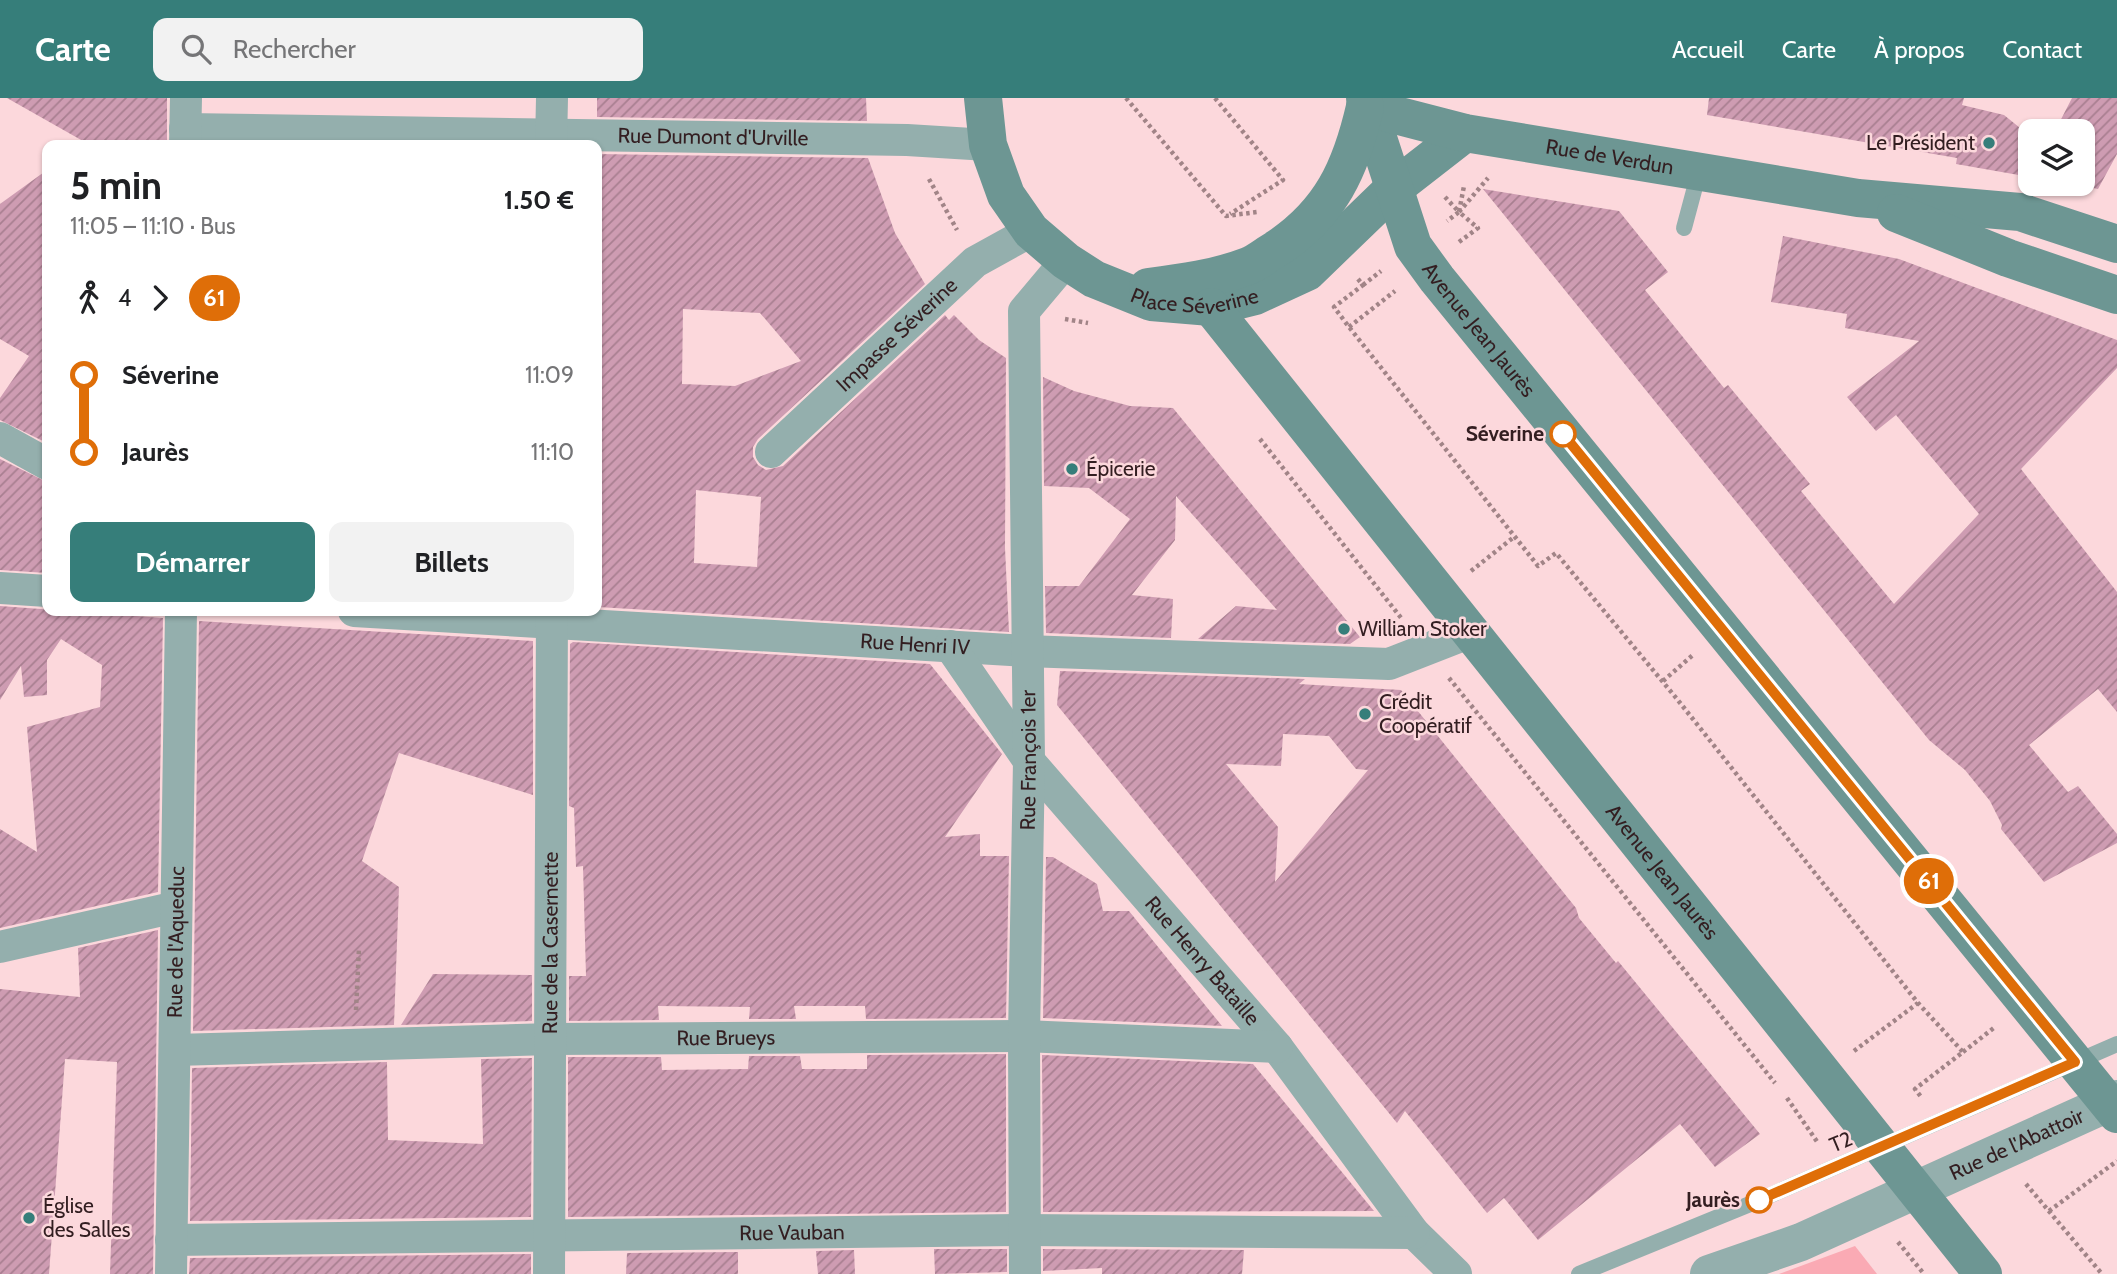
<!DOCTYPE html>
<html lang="fr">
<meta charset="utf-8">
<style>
:root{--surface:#fff;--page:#f2f2f2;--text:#202124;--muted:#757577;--accent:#367e7a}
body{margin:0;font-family:Cabin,sans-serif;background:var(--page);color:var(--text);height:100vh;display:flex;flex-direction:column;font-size:26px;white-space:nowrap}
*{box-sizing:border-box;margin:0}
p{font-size:23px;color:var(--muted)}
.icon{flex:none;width:38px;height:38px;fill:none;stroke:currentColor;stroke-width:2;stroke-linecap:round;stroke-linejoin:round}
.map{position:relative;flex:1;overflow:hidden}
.sheet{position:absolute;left:42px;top:42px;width:560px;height:476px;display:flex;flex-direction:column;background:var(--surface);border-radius:14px;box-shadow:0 2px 5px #0004}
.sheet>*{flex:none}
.badge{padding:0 14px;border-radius:23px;font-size:24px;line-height:46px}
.buttons{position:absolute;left:2018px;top:21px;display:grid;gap:14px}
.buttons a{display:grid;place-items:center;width:77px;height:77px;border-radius:14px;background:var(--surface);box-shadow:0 2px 5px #0004;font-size:35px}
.map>.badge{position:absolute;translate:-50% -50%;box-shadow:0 0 0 4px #fff}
.legs{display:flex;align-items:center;gap:10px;height:77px;padding:0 28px;font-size:23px}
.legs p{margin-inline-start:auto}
.head{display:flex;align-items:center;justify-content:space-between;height:119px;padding:0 28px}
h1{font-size:38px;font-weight:700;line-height:52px}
.primary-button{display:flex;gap:14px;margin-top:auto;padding:14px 28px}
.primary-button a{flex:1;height:80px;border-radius:14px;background:var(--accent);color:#fff;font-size:28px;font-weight:700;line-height:80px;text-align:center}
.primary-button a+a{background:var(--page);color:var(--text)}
ul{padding:0 28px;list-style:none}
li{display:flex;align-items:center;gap:24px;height:77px;font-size:26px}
li i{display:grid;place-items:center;width:10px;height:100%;margin:0 9px;background:currentColor}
li i::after{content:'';width:18px;height:18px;margin:-9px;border:5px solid;border-radius:50%;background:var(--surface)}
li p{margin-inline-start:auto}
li:first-child i{background:linear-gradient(#0000 50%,currentColor 0)}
li:last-child i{background:linear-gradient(currentColor 50%,#0000 0)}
header{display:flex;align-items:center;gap:42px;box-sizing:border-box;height:98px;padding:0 35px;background:var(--accent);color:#fff}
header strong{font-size:33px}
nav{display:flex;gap:38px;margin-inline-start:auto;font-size:24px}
.search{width:490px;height:63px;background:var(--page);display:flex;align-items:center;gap:18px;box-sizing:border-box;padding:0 24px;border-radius:14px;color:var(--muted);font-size:26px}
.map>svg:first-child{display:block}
.park{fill:#faaab4}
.building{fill:url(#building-hatch);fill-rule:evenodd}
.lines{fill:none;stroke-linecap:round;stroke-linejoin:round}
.path{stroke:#a18487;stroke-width:4.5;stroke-dasharray:3.5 3.5;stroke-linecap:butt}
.service{stroke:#94afad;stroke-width:16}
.minor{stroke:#94afad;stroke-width:32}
.tertiary{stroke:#94afad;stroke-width:38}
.secondary{stroke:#6d9693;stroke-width:38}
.line-1-casing{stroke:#fff;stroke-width:16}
.line-1{stroke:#df6e08;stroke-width:10}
.poi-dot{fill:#367e7a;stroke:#fcd8dc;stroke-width:2.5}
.stop-1-dot{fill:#fff;stroke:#df6e08;stroke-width:3.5}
.labels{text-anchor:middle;stroke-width:5;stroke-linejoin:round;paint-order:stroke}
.street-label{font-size:21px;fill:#331e21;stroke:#fcd8dc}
.poi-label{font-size:21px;fill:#331e21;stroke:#fcd8dc;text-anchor:start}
.stop-label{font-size:21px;font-weight:bold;fill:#331e21;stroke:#fcd8dc;text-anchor:end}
</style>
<header>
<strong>Carte</strong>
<div class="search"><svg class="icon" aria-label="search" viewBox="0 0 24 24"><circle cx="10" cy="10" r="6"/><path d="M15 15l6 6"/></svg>Rechercher</div>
<nav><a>Accueil</a><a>Carte</a><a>À propos</a><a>Contact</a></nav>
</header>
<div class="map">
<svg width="2117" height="1176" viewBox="0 0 2117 1176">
<defs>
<pattern id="building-hatch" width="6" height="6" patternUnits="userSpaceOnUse" patternTransform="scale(1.75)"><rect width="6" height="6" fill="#ce9cb2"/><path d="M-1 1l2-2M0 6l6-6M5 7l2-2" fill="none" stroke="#a87f90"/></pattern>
</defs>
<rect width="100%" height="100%" fill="#fcd8dc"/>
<path class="park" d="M1855 1148 1877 1176H1779Z"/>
<g class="building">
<path d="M7 0H167V47H90Z"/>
<path d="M597 0H866L867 23 597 19Z"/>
<path d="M1709 0H1964L1962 7 2004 17 2030 38V79L1956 66 1957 60 1707 17Z"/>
<path d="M2072 0H2117V56L2098 91 2071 86H2082V33H2055Z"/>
<path d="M597 56 868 60 895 135 925 186 758 341 753 349V359L758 367 766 372 783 368 945 217 949 222 954 217 979 242 1006 260 1005 450 1009 534 598 509ZM683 211 760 215 801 263 735 288 682 286ZM696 392 761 399 757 469 694 465Z"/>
<path d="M47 72V345L0 322V300L29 258 0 241V106Z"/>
<path d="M1483 91 1619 113 1668 174 1645 192 1724 290 1728 287 1810 386 1801 393 1894 506 1979 416 1896 317 1876 333 1847 299 1919 243 1845 230 1847 216 1771 204 1783 138 1899 161 2117 242V270L2021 371 2117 494V614L2098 591 2029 647 2068 694 2078 688 2117 736V745L2044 784 2001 731 2002 727 1990 703 1965 672 1929 642Z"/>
<path d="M1043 279 1074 293 1130 308 1173 310 1360 539 1350 546 1198 541 1236 508 1277 512 1176 398 1175 442 1132 497 1173 501 1171 540 1046 535 1045 488H1079L1130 421 1089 390 1044 388Z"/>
<path d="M0 361 47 384V475L0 472Z"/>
<path d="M0 508 163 520 158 794 0 830V731L37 754 27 629 100 609 102 567 61 541 47 562V597L24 599 21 568 0 602Z"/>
<path d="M199 523 533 543V697L399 655 362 763 399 789 394 927 193 933Z"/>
<path d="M573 544 930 566 1002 656 945 739 980 736V758H1009L1006 920 866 921 865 908H794L796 921H749L750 909 658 908 659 922 569 923V878H586L583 768 576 769 574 710 569 708 570 546Z"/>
<path d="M1060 573 1305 581 1299 586 1401 592 1576 810 1579 820 1616 865 1618 863 1760 1036 1715 1069 1680 1026 1538 1142 1504 1100 1487 1115 1405 1013 1397 1025 1057 607ZM1283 636 1329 638 1356 671 1368 672 1275 784 1278 729 1226 666 1281 668Z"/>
<path d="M1046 759H1053L1097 786 1103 813H1129L1222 928 1043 920Z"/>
<path d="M158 832 153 1176H110L117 964 65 961 49 1176H0V891L80 899 78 850Z"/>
<path d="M433 876 532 877V923L401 927Z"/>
<path d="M1006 956V1114L568 1119V959H661L662 972 748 971 749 958H800L802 971H867V957Z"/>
<path d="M1042 957 1253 966 1374 1113 1043 1114Z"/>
<path d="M532 960 531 1119 190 1123 192 970 387 964 388 1042 483 1046 481 961Z"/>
<path d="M934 1151H1007V1174L935 1176Z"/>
<path d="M1043 1151 1244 1152 1242 1176H1102V1170L1043 1173Z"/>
<path d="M854 1152 855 1176H818L816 1153Z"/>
<path d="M738 1154V1176H626L627 1155Z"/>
<path d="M531 1156V1176H189L190 1160Z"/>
</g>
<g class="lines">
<g class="path">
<path d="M1126 0 1226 118 1257 114"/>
<path d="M1215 0 1283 82 1230 116"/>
<path d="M929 81 957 132"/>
<path d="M1445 99 1459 114 1447 123"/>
<path d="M1459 114 1488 80"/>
<path d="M1459 144 1478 130 1459 114 1464 88"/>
<path d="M1358 181 1363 187 1334 209 1349 229 1538 468 1556 455 1677 601 1918 905 1963 954 1915 991 1922 1000"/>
<path d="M1363 187 1381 173"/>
<path d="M1065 221 1088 225"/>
<path d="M1349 229 1395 193"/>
<path d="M1260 341 1402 521"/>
<path d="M1471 473 1514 439"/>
<path d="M1449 580 1775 985"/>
<path d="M1663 583 1694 556"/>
<path d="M356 912 359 850"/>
<path d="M1854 953 1918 905"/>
<path d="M1963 954 1995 929"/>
<path d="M1787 1000 1818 1045"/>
<path d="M2026 1086 2102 1176"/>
<path d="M2049 1113 2117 1063"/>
<path d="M1898 1144 1924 1176"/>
</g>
<g class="service">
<path d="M1684 130 1699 74"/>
<path d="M1579 1176 1750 1106 2117 946"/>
</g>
<g class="minor">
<path id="s1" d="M185 31 907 42 988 47"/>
<path d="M185 47 186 0"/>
<path d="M551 47 552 0"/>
<path d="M0 340 47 366"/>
<path id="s2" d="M771 354 975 164 1031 133"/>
<path d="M0 490 47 493"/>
<path id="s3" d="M354 513 1026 553 1389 566 1471 534"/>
<path id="s4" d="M950 548 1029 663 1277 949 1414 1135 1456 1176"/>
<path d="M0 849 176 809"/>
<path id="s5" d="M175 952 552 941 1024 938 1277 949"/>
<path id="s6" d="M171 1142 1024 1132 1414 1135"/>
<path id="s7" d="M171 1176 181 513"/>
<path id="s8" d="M549 1176 552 513"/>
<path id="s9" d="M1025 1176 1024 938 1029 663 1024 213 1066 163"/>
</g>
<path class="tertiary" id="s10" d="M1709 1176 1801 1144 2117 1001"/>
<g class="secondary">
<path id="s11" d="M983 0 988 47 1006 97 1031 133 1066 163 1094 181 1151 204 1211 209 1255 198 1307 174 1393 91 1465 35"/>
<path id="s12" d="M1365 0 1413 148 1437 181 2117 1016"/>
<path id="s13" d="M1365 9 1465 35 1858 100 2020 114 2117 146"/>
<path d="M1896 115 2008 160 2117 197"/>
<path d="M1148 189C1181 185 1217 180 1248 168 1258 164 1267 156 1276 151 1331 115 1351 70 1365 9"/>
<path id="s14" d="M1211 209 1983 1176"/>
</g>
</g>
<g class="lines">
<defs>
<path id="line-1" d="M1563 336 2075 964 1759 1102"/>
</defs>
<use href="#line-1" class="line-1-casing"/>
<use href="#line-1" class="line-1"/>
</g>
<g class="poi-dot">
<circle cx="1989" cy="45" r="7"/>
<circle cx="1072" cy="371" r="7"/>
<circle cx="1344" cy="531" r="7"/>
<circle cx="1365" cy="616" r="7"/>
<circle cx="29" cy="1120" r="7"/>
</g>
<g class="stop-1-dot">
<circle cx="1563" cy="336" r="12"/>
<circle cx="1759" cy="1102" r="12"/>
</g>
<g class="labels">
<g class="street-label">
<text dy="7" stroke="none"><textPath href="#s1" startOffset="528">Rue Dumont d'Urville</textPath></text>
<text dy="7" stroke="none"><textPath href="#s13" startOffset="250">Rue de Verdun</textPath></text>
<text dy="7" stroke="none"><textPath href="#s11" startOffset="329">Place Séverine</textPath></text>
<text dy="7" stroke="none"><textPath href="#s12" startOffset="262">Avenue Jean Jaurès</textPath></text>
<text dy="7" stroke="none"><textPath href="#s2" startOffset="172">Impasse Séverine</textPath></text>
<text dy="7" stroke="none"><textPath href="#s3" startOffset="562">Rue Henri IV</textPath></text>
<text dy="7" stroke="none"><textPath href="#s9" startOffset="514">Rue François 1er</textPath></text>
<text dy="7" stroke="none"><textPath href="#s14" startOffset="723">Avenue Jean Jaurès</textPath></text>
<text dy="7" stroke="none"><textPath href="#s7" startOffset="332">Rue de l'Aqueduc</textPath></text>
<text dy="7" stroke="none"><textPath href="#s8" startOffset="331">Rue de la Casernette</textPath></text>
<text dy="7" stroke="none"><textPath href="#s4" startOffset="404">Rue Henry Bataille</textPath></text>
<text dy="7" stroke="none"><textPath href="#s5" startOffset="551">Rue Brueys</textPath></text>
<text transform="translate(1841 1044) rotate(-23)" y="7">T2</text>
<text dy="7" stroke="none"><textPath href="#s10" startOffset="334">Rue de l'Abattoir</textPath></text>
<text dy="7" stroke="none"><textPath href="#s6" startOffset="621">Rue Vauban</textPath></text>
</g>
<g class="poi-label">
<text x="1975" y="52" text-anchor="end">Le Président</text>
<text x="1086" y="378">Épicerie</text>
<text x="1358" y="538">William Stoker</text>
<text x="1379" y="611">Crédit<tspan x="1379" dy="24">Coopératif</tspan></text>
<text x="43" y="1115">Église<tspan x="43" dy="24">des Salles</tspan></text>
</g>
<g class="stop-label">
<text x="1544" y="343">Séverine</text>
<text x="1740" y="1109">Jaurès</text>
</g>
</g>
</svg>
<div class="buttons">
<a><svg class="icon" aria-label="layers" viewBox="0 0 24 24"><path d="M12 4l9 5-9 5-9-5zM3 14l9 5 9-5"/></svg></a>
</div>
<b class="badge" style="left:1929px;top:783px;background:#df6e08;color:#fff">61</b>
<section class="sheet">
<div class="head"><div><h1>5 min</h1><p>11:05 – 11:10 · Bus</p></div><b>1.50 €</b></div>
<div class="legs"><svg class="icon" aria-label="walk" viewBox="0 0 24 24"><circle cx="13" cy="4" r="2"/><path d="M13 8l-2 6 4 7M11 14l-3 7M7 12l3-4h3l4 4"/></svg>4<svg class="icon" aria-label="forward" viewBox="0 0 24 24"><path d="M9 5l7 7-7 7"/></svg><b class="badge" style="background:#df6e08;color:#fff">61</b></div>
<ul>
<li><i style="color:#df6e08"></i><b>Séverine</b><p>11:09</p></li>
<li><i style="color:#df6e08"></i><b>Jaurès</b><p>11:10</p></li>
</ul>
<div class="primary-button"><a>Démarrer</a><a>Billets</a></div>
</section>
</div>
